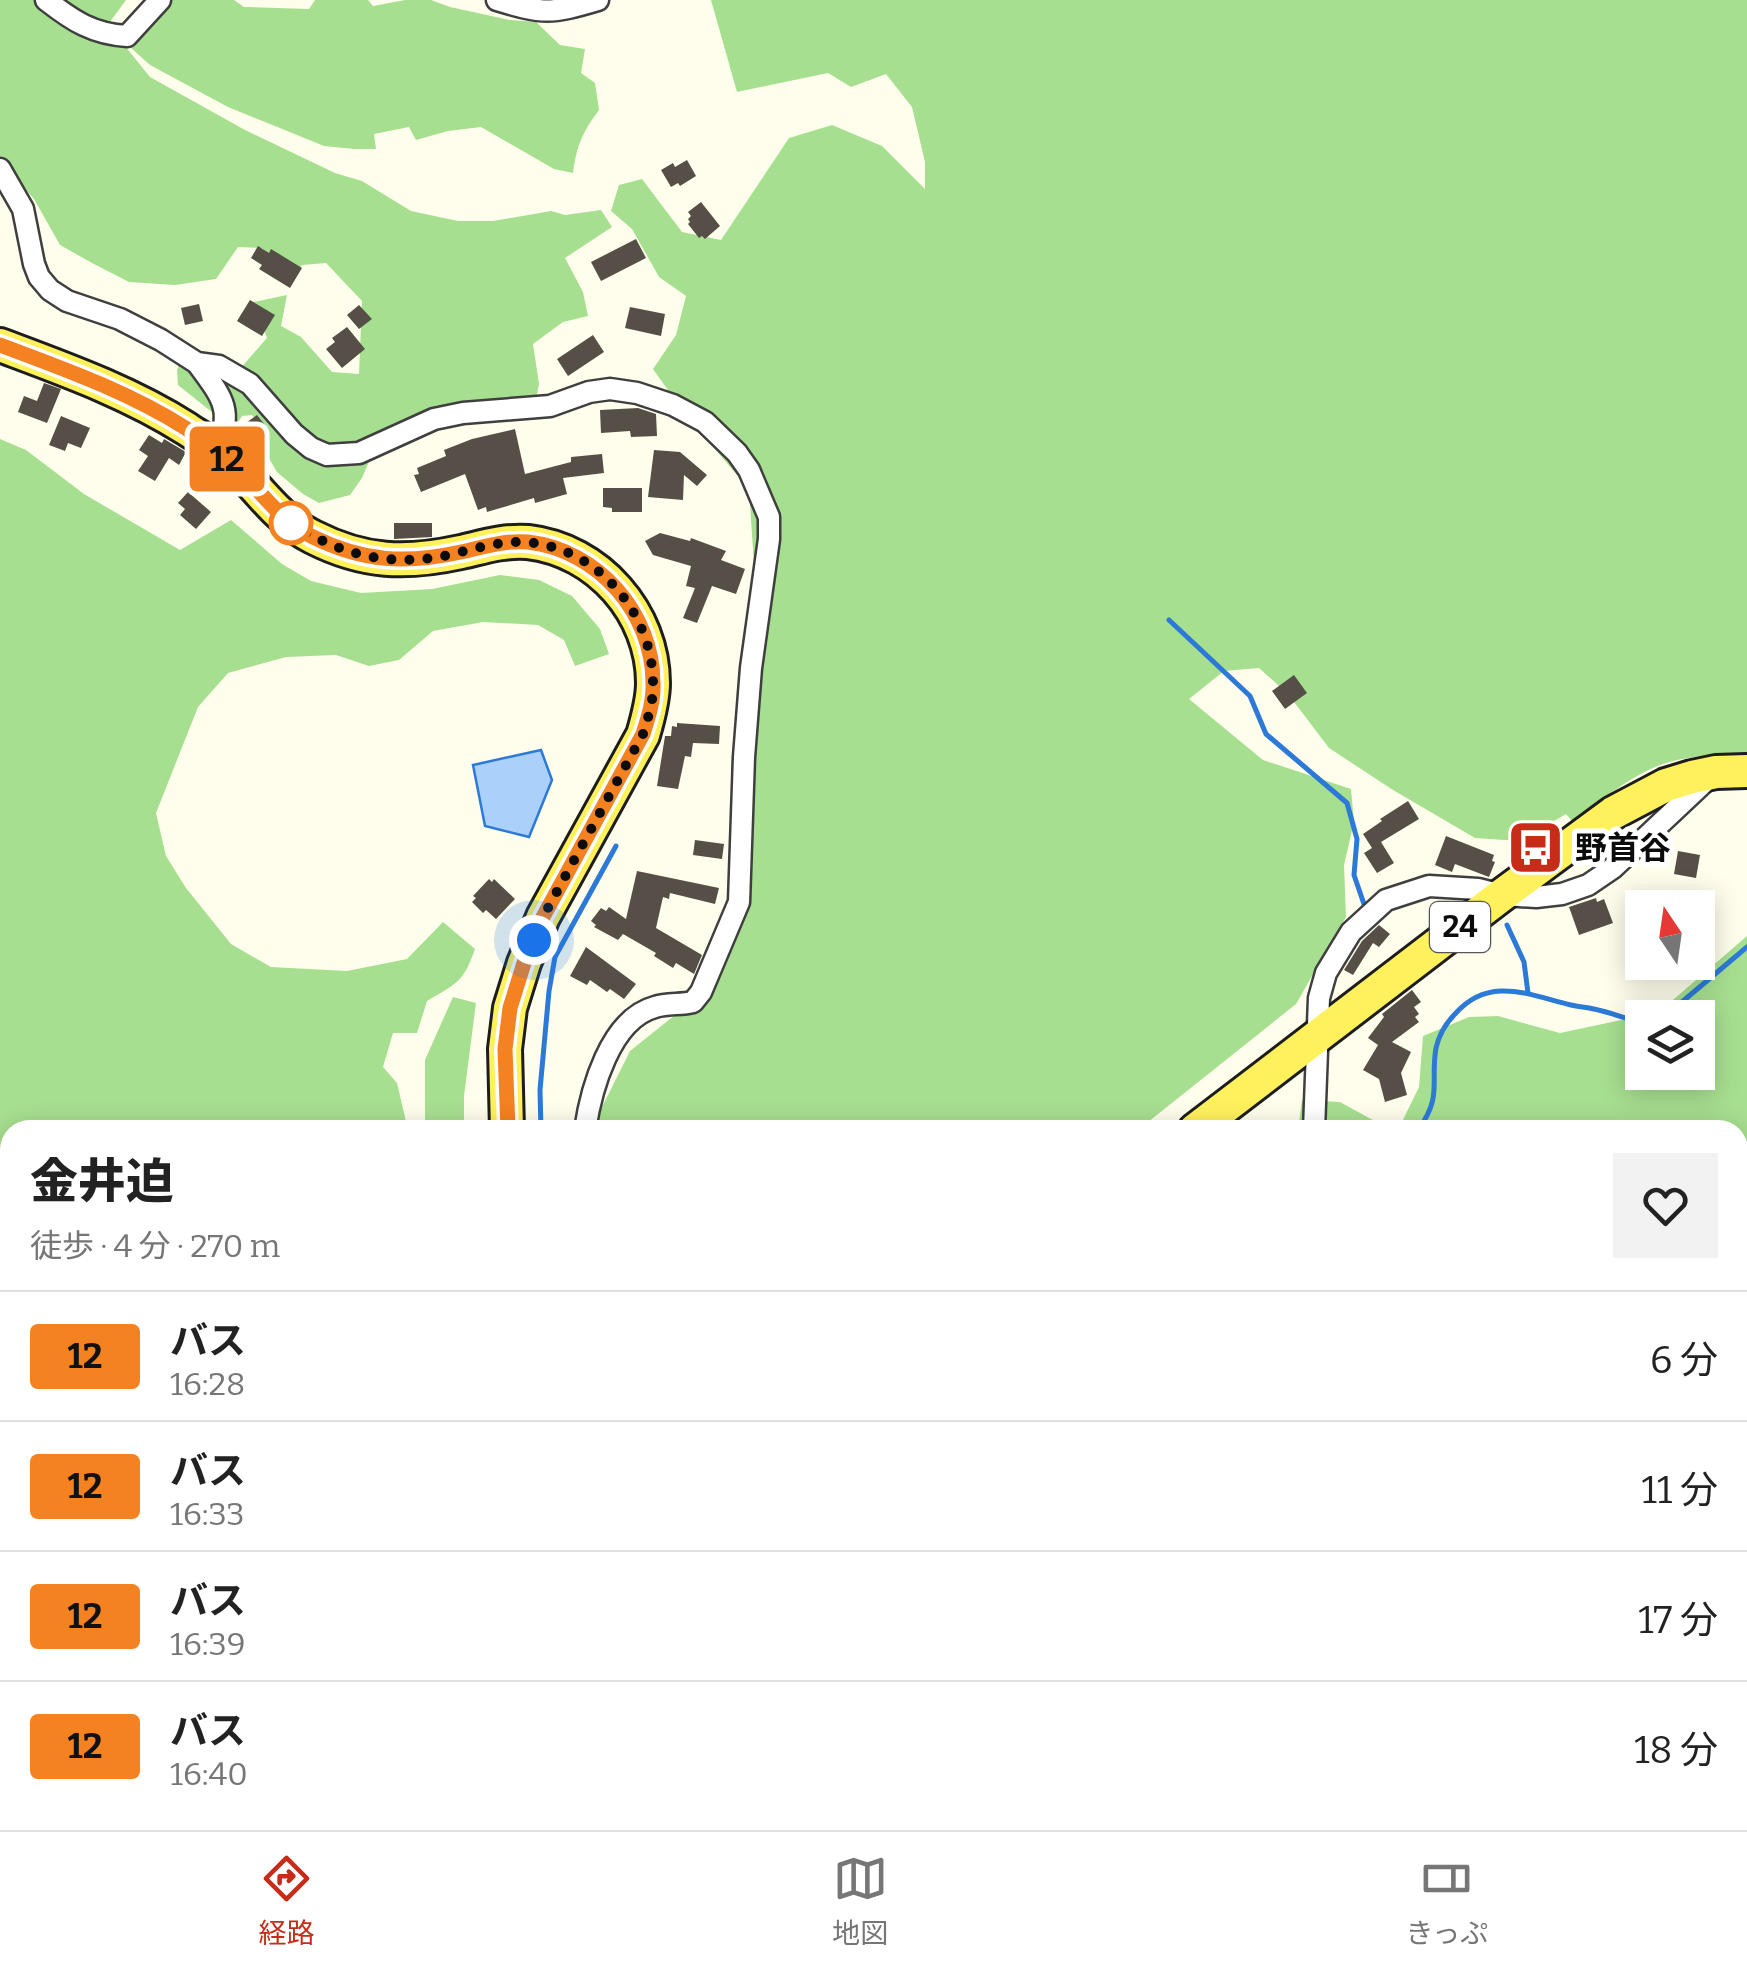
<!DOCTYPE html>
<html lang="ja">
<meta charset="utf-8">
<style>
:root{--surface:#fff;--page:#f2f2f2;--text:#222;--muted:#767676;--line:#e0e0e0;--accent:#c72c19}
body{margin:0;font-family:Bitter,"Noto Sans JP",serif;background:var(--page);color:var(--text);height:100vh;display:flex;flex-direction:column;font-size:38px;white-space:nowrap}
*{box-sizing:border-box;margin:0}
p{font-size:32px;color:var(--muted)}
.icon{flex:none;width:55px;height:55px;fill:none;stroke:currentColor;stroke-width:2;stroke-linecap:round;stroke-linejoin:round}
.map{position:relative;flex:1;overflow:hidden}
.details{position:absolute;left:0px;top:1120px;width:1748px;height:710px;display:flex;flex-direction:column;background:var(--surface);border-radius:30px 30px 0 0;box-shadow:0 5px 25px #0003}
.details>*{flex:none}
.badge{padding:0 20px;border-radius:8px;font-size:35px;line-height:65px}
.needle{width:65px;rotate:347deg}
.controls{position:absolute;left:1625px;top:890px;display:grid;gap:20px}
.controls a{display:grid;place-items:center;width:90px;height:90px;border-radius:0px;background:var(--surface);box-shadow:0 5px 25px #0003;font-size:50px}
.you{position:absolute;width:50px;height:50px;margin:-25px;border:8px solid #fff;border-radius:50%;background:#1a73e8;box-shadow:0 0 0 15px #1a73e833}
.map>.badge{position:absolute;translate:-50% -50%;box-shadow:0 0 0 5px #fff}
.round{display:grid;place-items:center;flex:none;width:105px;height:105px;border-radius:0px;background:var(--page)}
.head{display:flex;align-items:center;justify-content:space-between;height:170px;padding:0 30px}
h1{font-size:48px;font-weight:800;line-height:75px}
ul{padding:0;list-style:none}
li{display:flex;align-items:center;gap:30px;height:130px;padding:0 30px;border-top:2px solid var(--line)}
li div{flex:1}
li b{display:block;font-size:38px}
li em{font-style:normal}
li .badge{min-width:110px;font-weight:700;text-align:center}
.menu{display:flex;justify-content:space-around;align-items:center;height:140px;border-top:2px solid var(--line);background:var(--surface);font-size:28px;color:var(--muted)}
.menu a{display:grid;justify-items:center;gap:5px}
.menu .selected{color:var(--accent)}
.map>svg:first-child{display:block}
.forest{fill:#a7df90;fill-rule:evenodd}
.water{fill:#abd1fb;stroke:#2c79d8;stroke-width:2.5}
.lines{fill:none;stroke-linecap:round;stroke-linejoin:round}
.stream{stroke:#2c79d8;stroke-width:5}
.building{fill:#564f48}
.street-casing{stroke:#3f3f3f;stroke-width:25}
.primary-casing{stroke:#1d1d1d;stroke-width:38}
.highway-casing{stroke:#1d1d1d;stroke-width:42}
.street{stroke:#fff;stroke-width:20}
.primary{stroke:#fff15c;stroke-width:32}
.highway{stroke:#ffb94a;stroke-width:38}
.line-casing{stroke:#fff;stroke-width:22}
.line{stroke:#f58220;stroke-width:15}
.walk{stroke:#0c0c0c;stroke-width:10;stroke-dasharray:0 18}
.stop-dot{fill:#fff;stroke:#f58220;stroke-width:5}
.labels{text-anchor:middle;stroke-width:10;stroke-linejoin:round;paint-order:stroke}
.shield{fill:#fff;stroke:#555;stroke-width:2.5}
.shield-label{font-size:30px;font-weight:bold;fill:#0c0c0c}
.poi-label{font-size:32px;font-weight:bold;fill:#0c0c0c;stroke:#fff;text-anchor:start}
</style>
<div class="map">
<svg width="1747" height="1830" viewBox="0 0 1747 1830">
<rect width="100%" height="100%" fill="#fffeec"/>
<g class="forest">
<path d="M0 0H34L87 38 125 46 150 77 245 130 335 173 362 181 411 211 458 221H493L551 211 565 215 601 210 612 227 565 258 583 292 588 316 563 322 533 344 539 384 536 399 377 443 362 478 350 495 319 503 303 494 277 472 267 455V433L252 415 242 416 232 432 218 417 178 385 177 370 181 360 239 370 267 338 254 302 287 295 281 326 301 337 332 372 359 374 362 301 326 263 302 265 287 285 285 269 262 248 238 247 216 279 175 285 129 282 92 263 60 245 34 199 0 160Z"/>
<path d="M64 0H126L107 26 78 19Z"/>
<path d="M149 0H234L244 7 309 9 315 0H368L373 6 405 0H431L450 7 510 20 536 22 560 45 585 49 581 73 595 83 599 110C582 133 577 145 573 173L554 169 481 127 448 131 416 140 409 127 374 134 376 149H354L324 146 228 107 150 65 121 39Z"/>
<path d="M711 0H1747V755C1718 754 1688 755 1660 765 1631 776 1597 803 1572 821L1566 814 1520 841 1475 838 1393 790 1329 748 1288 694 1259 668 1224 671 1189 699 1263 760 1351 789 1354 822 1344 865 1346 917 1296 1004 1138 1130H593L595 1121 630 1051 675 1015 729 939 735 872 731 765 754 565 749 489 685 414 653 369 676 335 686 296 659 277 632 229 611 211 619 185 642 179 682 232 721 240 789 138 832 125 882 146 925 189V162L912 107 886 74 851 87 828 73 737 92Z"/>
<path d="M0 439 26 450 84 494 180 550 231 520 282 564 311 581 361 593 432 589 500 575 539 580 572 596 600 629 609 654 575 666 564 640 538 625 483 622 433 631 399 660 369 666 336 655 286 657 228 673 198 707 156 813 166 856 186 888 231 944 271 967 347 971 407 959 443 922 475 949C463 983 457 983 427 1001L417 1033H393L383 1067 397 1083 408 1130H10V1820H333L335 1830H0Z"/>
<path d="M1747 936V1387L1738 1391V1130H1398L1419 1087 1423 1036 1469 1017 1498 1016 1560 1033 1659 1012ZM1642 1018H1698V1072H1642Z"/>
<path d="M453 997 476 1003 464 1096V1130H425V1060Z"/>
<path d="M1302 1100 1340 1102 1391 1130H1298Z"/>
<path d="M1747 1447V1830H530L534 1820H1738V1451Z"/>
</g>
<path class="water" d="M541 750 552 780 529 837 485 826 473 765Z"/>
<g class="lines">
<g class="stream">
<path d="M1169 620 1250 696 1266 734 1347 803 1357 839 1354 875 1365 907"/>
<path d="M1507 925 1524 962 1528 993"/>
<path d="M1651 1018 1676 1007 1747 947"/>
<path d="M541 1130 540 1090 549 991 555 957 616 846"/>
<path d="M1418 1130C1443 1096 1430 1082 1436 1048 1439 1035 1446 1023 1455 1014 1489 975 1529 995 1571 1005 1579 1007 1586 1007 1594 1009 1609 1012 1624 1018 1639 1022L1642 1021"/>
<path d="M0 1495 10 1494"/>
<path d="M514 1830 518 1820"/>
</g>
</g>
<g class="building">
<path d="M687 160 696 176 680 186 678 183 671 187 661 170 673 163 675 167Z"/>
<path d="M701 202 720 226 705 239 702 236 699 238 688 224 690 222 688 219 691 216 688 212Z"/>
<path d="M636 239 646 258 601 281 591 262Z"/>
<path d="M258 246 269 253 271 249 302 268 290 288 259 269 262 265 251 258Z"/>
<path d="M250 300 275 315 262 336 237 321Z"/>
<path d="M199 304 203 321 185 325 181 308Z"/>
<path d="M359 305 372 319 359 329 347 315Z"/>
<path d="M630 307 665 314 661 336 625 328Z"/>
<path d="M347 327 365 349 342 368 326 349 335 342 332 338Z"/>
<path d="M593 335 604 352 568 376 557 359Z"/>
<path d="M44 383 61 389 47 423 18 412 24 396 37 401Z"/>
<path d="M638 408 656 414 657 436 631 437 630 431 601 433 600 410Z"/>
<path d="M257 415 268 429 254 439 243 425Z"/>
<path d="M61 416 90 428 81 448 68 443 65 451 49 445Z"/>
<path d="M515 429 525 474 571 462V457L602 454 604 473 563 478 567 494 535 503 534 498 487 512 486 507 478 510 465 474 421 492 414 475 419 474 417 468 446 456 444 450 472 439Z"/>
<path d="M149 435 162 443 164 439 186 452 179 465 169 458 155 481 138 471 148 456 139 450Z"/>
<path d="M654 450 680 452 707 475 697 486 684 475 683 500 648 497Z"/>
<path d="M603 488H642V512H612V508L603 507Z"/>
<path d="M188 492 211 512 196 529 180 515 185 509 178 503Z"/>
<path d="M394 523H432V537L394 539Z"/>
<path d="M660 533 690 541 691 538 726 551 721 560 745 569 736 594 712 586 697 623 683 618 695 588 686 586 691 566 653 555 645 541Z"/>
<path d="M1294 675 1307 693 1285 709 1272 691Z"/>
<path d="M677 723 720 726 719 744 693 743 691 757 685 756 678 789 657 786 665 736H671L672 726 677 727Z"/>
<path d="M1408 801 1419 819 1381 842 1394 863 1377 873 1364 853 1372 848 1363 834 1382 821 1380 819Z"/>
<path d="M1446 836 1494 855 1492 861 1495 862 1489 877 1455 864 1452 872 1435 865Z"/>
<path d="M695 840 724 844 722 859 693 855Z"/>
<path d="M1678 851 1700 855 1696 878 1674 874Z"/>
<path d="M637 871 719 888 715 904 670 893 669 899 663 897 656 928 702 955 694 974 676 963 673 968 654 956 656 953 623 934 618 940 594 927 596 925 591 921 601 908 606 911 609 907 626 919Z"/>
<path d="M489 879 492 882 494 879 515 899 496 919 486 910 483 913 472 902 476 898 473 896Z"/>
<path d="M1596 898 1597 902 1604 899 1613 923 1579 935 1569 907Z"/>
<path d="M1379 925 1390 934 1379 947 1373 943 1353 975 1344 970 1362 941Z"/>
<path d="M586 947 636 984 624 999 610 989 607 992 590 980 587 985 570 976Z"/>
<path d="M1412 990 1421 1002 1414 1007 1419 1014 1415 1017 1419 1022 1392 1042 1411 1052 1401 1073 1407 1095 1385 1102 1379 1079 1363 1070 1378 1045 1368 1038 1384 1017 1382 1014Z"/>
</g>
<g class="lines">
<defs>
<g id="street">
<path d="M46 0C73 21 93 34 127 36L160 0"/>
<path d="M497 0C543 14 551 14 598 0"/>
<path d="M0 169 23 209 34 264 39 277 50 290 67 301 120 319 161 340 197 363 219 366 250 384 294 434 311 448 327 455 359 453 434 419 463 413 550 406 589 392 610 389 637 393 673 405 705 422 737 453 749 470 769 517V539L751 668 744 757 739 902 701 992 693 1002C681 1005 667 1003 655 1007 610 1019 591 1090 585 1130"/>
<path d="M197 363C220 395 235 409 217 448"/>
<path d="M1314 1130 1319 998 1326 973 1351 932 1386 900 1429 886 1478 889 1502 895 1536 897 1562 894 1588 885 1613 868 1713 774"/>
<path d="M496 1830 499 1820"/>
</g>
<g id="primary">
<path d="M0 345C64 369 129 392 187 429 197 436 209 442 219 450 251 477 274 518 313 537 364 563 406 564 461 552 483 547 505 540 528 542 598 550 653 613 653 683 653 700 648 718 643 735L543 917 524 963 510 1008 505 1049 507 1130"/>
<path d="M1195 1130 1502 895 1613 813 1666 785 1692 777 1716 772 1747 771"/>
</g>
<g id="highway">
<path d="M1738 1419 1747 1415"/>
<path d="M0 1746H10"/>
</g>
</defs>
<use href="#street" class="street-casing"/>
<use href="#primary" class="primary-casing"/>
<use href="#highway" class="highway-casing"/>
<use href="#street" class="street"/>
<use href="#primary" class="primary"/>
<use href="#highway" class="highway"/>
</g>
<g class="lines">
<defs>
<path id="line" d="M0 345C64 369 129 392 187 429 197 436 209 442 219 450 251 477 274 518 313 537 364 562 406 564 461 552 483 547 505 540 528 542 598 550 653 613 653 683 654 700 648 718 643 734L543 917 524 963 510 1008 505 1049 508 1130"/>
</defs>
<use href="#line" class="line-casing"/>
<use href="#line" class="line"/>
<path class="walk" d="M291 523C339 554 388 568 449 555 474 549 499 541 525 542 597 547 652 612 653 682 654 700 648 718 643 734L543 917 534 940"/>
</g>
<defs>
<symbol id="bus-square" viewBox="-11 -11 22 22"><rect x="-9" y="-9" width="18" height="18" rx="4" fill="#c72c19" stroke="#fff"/><path d="M-5-6H5V4H4V6H2V4H-2V6H-4V4H-5ZM-3.5-4V0h7V-4ZM-3.5 1.2v1.5H-2V1.2ZM2 1.2v1.5H3.5V1.2Z" fill="#fff"/></symbol>
</defs>
<g fill-rule="evenodd">
<use href="#bus-square" x="1504" y="816" width="63" height="63"/>
</g>
<circle class="stop-dot" cx="291" cy="523" r="20"/>
<g class="labels">
<rect class="shield" x="1430" y="902" width="60" height="50" rx="8"/>
<g class="shield-label">
<text x="1460" y="937">24</text>
</g>
<g class="poi-label">
<text x="1575" y="859">野首谷</text>
</g>
</g>
</svg>
<div class="controls">
<a><svg class="needle" viewBox="-14 -14 28 28"><path d="M0-13l5 13h-10z" fill="#e53935"/><path d="M0 13l5-13h-10z" fill="#767676"/></svg></a>
<a><svg class="icon" aria-label="layers" viewBox="0 0 24 24"><path d="M12 4l9 5-9 5-9-5zM3 14l9 5 9-5"/></svg></a>
</div>
<div class="you" style="left:534px;top:940px"></div>
<b class="badge" style="left:227px;top:459px;background:#f58220;color:#111">12</b>
<section class="details">
<div class="head"><div><h1>金井迫</h1><p>徒歩 · 4 分 · 270 m</p></div><a class="round"><svg class="icon" aria-label="heart" viewBox="0 0 24 24"><path d="M12 20l-8-8c-3-5 5-10 8-4 3-6 11-1 8 4z"/></svg></a></div>
<ul>
<li><span class="badge" style="background:#f58220;color:#111">12</span><div><b>バス</b><p>16:28</p></div><em>6 分</em></li>
<li><span class="badge" style="background:#f58220;color:#111">12</span><div><b>バス</b><p>16:33</p></div><em>11 分</em></li>
<li><span class="badge" style="background:#f58220;color:#111">12</span><div><b>バス</b><p>16:39</p></div><em>17 分</em></li>
<li><span class="badge" style="background:#f58220;color:#111">12</span><div><b>バス</b><p>16:40</p></div><em>18 分</em></li>
</ul>
</section>
</div>
<nav class="menu">
<a class="selected"><svg class="icon" aria-label="directions" viewBox="0 0 24 24"><path d="M12 3l9 9-9 9-9-9zM9 14v-3h6M13 9l2 2-2 2"/></svg>経路</a>
<a><svg class="icon" aria-label="map" viewBox="0 0 24 24"><path d="M3 6l6-2 6 2 6-2v14l-6 2-6-2-6 2zM9 4v14M15 6v14"/></svg>地図</a>
<a><svg class="icon" aria-label="tickets" viewBox="0 0 24 24"><path d="M3 7h18v10H3zM15 7v10"/></svg>きっぷ</a>
</nav>
